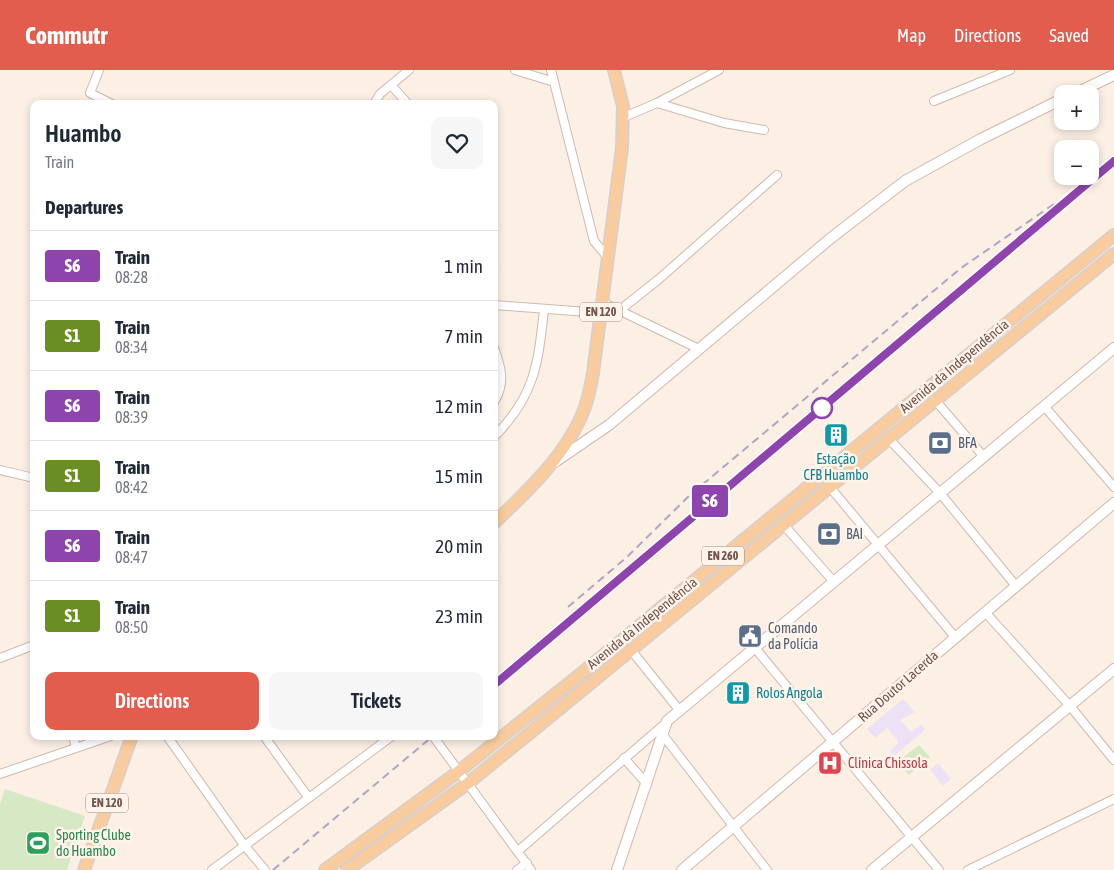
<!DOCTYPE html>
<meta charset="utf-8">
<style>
:root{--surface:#fff;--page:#f6f6f7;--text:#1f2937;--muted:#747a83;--line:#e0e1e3;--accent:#e25d4d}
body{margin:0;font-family:"Asap Condensed",sans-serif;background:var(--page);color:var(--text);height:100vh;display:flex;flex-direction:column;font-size:19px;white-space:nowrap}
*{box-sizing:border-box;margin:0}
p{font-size:16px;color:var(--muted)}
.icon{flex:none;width:28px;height:28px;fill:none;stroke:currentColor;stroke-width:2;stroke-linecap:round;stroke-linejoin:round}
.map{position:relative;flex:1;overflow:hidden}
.drawer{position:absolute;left:30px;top:30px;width:468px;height:640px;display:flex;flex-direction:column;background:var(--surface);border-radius:10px;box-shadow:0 2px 8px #0003}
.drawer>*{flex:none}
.badge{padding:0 10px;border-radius:4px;font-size:18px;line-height:32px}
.buttons{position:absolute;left:1054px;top:15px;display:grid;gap:10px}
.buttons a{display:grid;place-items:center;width:45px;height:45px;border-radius:10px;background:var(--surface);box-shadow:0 2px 8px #0003;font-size:25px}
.map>.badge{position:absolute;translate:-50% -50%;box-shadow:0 0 0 2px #fff}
h2{padding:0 15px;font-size:19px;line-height:45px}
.round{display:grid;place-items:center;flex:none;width:52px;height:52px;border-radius:10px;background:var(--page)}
.summary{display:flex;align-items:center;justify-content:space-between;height:85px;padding:0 15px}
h1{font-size:24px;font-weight:600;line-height:38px}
.primary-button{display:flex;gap:10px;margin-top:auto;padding:10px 15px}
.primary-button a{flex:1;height:58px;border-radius:10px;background:var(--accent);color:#fff;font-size:20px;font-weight:600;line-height:58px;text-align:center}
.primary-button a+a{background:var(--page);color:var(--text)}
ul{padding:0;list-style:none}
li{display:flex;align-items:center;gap:15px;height:70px;padding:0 15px;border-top:1px solid var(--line)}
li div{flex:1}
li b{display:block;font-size:19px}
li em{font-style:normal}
li .badge{min-width:55px;font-weight:700;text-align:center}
header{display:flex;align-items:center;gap:30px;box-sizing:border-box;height:70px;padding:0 25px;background:var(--accent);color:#fff}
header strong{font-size:24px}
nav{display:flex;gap:28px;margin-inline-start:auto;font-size:18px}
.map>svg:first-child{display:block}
.education{fill:#ede1f8}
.grass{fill:#d7e9c4}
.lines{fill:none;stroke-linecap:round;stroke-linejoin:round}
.street-casing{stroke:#cfb9ae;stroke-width:10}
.secondary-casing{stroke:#d2b8ac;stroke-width:12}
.primary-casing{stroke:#d8cfcd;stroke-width:14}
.street{stroke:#fff;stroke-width:8}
.secondary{stroke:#fff;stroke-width:10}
.primary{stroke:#f8cc9f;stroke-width:11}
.rail{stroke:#b1a4c5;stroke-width:2;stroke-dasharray:8 5;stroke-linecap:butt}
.line-casing{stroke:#fff;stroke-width:11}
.line{stroke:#8e44ad;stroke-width:8}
.stop-dot{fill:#fff;stroke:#8e44ad;stroke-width:2.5}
.labels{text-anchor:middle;stroke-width:5;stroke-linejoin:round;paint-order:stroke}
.shield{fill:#fef4eb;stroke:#9d847b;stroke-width:1}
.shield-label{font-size:12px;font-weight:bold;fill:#74544b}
.street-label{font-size:14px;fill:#74544b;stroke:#fef4eb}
.service-label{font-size:14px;fill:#4e5e75;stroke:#fef4eb;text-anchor:start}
.culture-label{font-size:14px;fill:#0d838f;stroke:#fef4eb}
.health-label{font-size:14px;fill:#be3a42;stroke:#fef4eb;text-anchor:start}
.leisure-label{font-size:14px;fill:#27864d;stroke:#fef4eb;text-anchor:start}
</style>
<header>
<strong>Commutr</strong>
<nav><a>Map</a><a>Directions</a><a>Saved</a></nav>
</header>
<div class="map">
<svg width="1114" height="800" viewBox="0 0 1114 800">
<rect width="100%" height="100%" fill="#fcf0e5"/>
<g class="education">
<path d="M903 629 915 642 900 650 911 662 921 655 925 660 894 686 890 681 899 672 886 656V659L875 668 867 659Z"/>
<path d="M938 693 951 709 943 716 930 700Z"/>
</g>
<g class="grass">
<path d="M919 675 930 687 909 705 897 692Z"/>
<path d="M5 719 85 746 67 800H0V734Z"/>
</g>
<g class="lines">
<defs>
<g id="street">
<path d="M99 0 90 23 112 34"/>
<path d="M515 0 554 12"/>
<path d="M551 0 594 171 609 189"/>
<path d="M392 16 408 34"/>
<path d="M934 31 1010 0"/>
<path d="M657 33 724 53 764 60"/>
<path d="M374 34 380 24 409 0"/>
<path d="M624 47 657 33 719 0"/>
<path d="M602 232 699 279"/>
<path d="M494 235 601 243"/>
<path d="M620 240 659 209 777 105"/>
<path d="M494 278C501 297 506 313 494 332"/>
<path d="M935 330 984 387"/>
<path d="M1044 336 1114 417"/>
<path d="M494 367C535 326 538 294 544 240"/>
<path d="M888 368 940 423 1016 516"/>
<path d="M0 400 34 408"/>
<path d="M829 416 955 567"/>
<path d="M783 454 834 512"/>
<path d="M985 542 1070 636 1114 690"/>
<path d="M755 578 939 800"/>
<path d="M631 580 680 641"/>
<path d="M0 588 34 575"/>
<path d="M663 665 767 800"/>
<path d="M73 666 76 677"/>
<path d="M167 666 244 775 265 800"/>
<path d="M264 666 308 727"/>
<path d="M433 666 531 800"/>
<path d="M624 688 647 714"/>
<path d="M0 704 111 666"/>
<path d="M518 781 667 652"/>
<path d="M212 800 392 666"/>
<path d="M517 800 527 793"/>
<path d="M968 800 1114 729"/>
</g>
<g id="secondary">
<path d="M1074 24 1114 5"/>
<path d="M555 392 609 355 831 168 905 111 981 69 1062 29"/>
<path d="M617 800 667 651 1114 278"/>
<path d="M682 800 1114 433"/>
<path d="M872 800 1114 599"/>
</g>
<g id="primary">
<path d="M494 453C528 421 569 382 585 337 589 326 591 314 593 303L622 78 623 36 614 0"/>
<path d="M84 800 132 666"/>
<path d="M325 800 458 702 583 602 1114 165"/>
<path d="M347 800 467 714 536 658 1114 184"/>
</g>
</defs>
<use href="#street" class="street-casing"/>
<use href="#secondary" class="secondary-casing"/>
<use href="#primary" class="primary-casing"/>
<use href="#street" class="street"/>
<use href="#secondary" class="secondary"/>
<use href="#primary" class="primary"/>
<g class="rail">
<path d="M568 537 627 487 690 425 961 198 1057 132"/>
<path d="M494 615 1114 91"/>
<path d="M273 800 433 666"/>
</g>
</g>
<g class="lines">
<defs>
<path id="line" d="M494 615 1114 91"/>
</defs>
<use href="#line" class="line-casing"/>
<use href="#line" class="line"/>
</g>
<defs>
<symbol id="building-square" viewBox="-11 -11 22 22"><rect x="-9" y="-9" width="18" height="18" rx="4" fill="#0f9aa8" stroke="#fef4eb"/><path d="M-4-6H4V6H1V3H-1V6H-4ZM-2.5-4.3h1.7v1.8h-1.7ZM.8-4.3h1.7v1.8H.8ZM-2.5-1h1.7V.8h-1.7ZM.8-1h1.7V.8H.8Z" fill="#fff"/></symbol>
<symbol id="bank-square" viewBox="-11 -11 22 22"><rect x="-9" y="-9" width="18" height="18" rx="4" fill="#5c6f8a" stroke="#fef4eb"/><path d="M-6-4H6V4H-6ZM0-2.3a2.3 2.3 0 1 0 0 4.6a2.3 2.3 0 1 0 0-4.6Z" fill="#fff"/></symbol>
<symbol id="civic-square" viewBox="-11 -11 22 22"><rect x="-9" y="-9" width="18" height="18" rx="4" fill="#5c6f8a" stroke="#fef4eb"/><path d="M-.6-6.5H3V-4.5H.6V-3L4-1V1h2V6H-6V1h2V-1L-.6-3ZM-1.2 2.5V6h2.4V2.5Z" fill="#fff"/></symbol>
<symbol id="hospital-square" viewBox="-11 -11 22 22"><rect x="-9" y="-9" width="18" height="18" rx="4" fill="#e0444e" stroke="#fef4eb"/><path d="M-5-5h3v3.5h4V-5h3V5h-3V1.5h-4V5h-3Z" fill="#fff"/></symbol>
<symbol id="stadium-square" viewBox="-11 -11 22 22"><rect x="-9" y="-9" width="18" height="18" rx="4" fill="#2e9e5b" stroke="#fef4eb"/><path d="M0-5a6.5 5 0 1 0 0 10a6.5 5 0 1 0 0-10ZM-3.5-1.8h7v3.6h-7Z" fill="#fff"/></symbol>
</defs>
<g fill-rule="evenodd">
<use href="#building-square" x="822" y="351" width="28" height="28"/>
<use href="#bank-square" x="926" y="359" width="28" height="28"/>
<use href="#bank-square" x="815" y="450" width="28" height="28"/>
<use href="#civic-square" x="736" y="552" width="28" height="28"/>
<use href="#building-square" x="724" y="609" width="28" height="28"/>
<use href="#hospital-square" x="816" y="679" width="28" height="28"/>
<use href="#stadium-square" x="24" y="759" width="28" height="28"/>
</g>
<circle class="stop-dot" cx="822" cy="338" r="10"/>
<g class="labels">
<g class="shield">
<rect x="580" y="232.5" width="42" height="19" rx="4"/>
<rect x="702" y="476.5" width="42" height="19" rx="4"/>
<rect x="86" y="723.5" width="42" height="19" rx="4"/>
</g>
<g class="shield-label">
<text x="601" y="246">EN 120</text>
<text x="723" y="490">EN 260</text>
<text x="107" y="737">EN 120</text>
</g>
<g class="street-label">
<text transform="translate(954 296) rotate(-40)" y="5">Avenida da Independência</text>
<text transform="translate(642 553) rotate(-39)" y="5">Avenida da Independência</text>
<text transform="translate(898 616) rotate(-41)" y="5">Rua Doutor Lacerda</text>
</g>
<g class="service-label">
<text x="958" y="378">BFA</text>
<text x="846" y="469">BAI</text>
<text x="768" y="563">Comando<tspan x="768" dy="16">da Polícia</tspan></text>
</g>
<g class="culture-label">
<text x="836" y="394">Estação<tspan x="836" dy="16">CFB Huambo</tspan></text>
<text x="756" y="628" text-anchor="start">Rolos Angola</text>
</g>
<g class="health-label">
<text x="848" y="698">Clínica Chissola</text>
</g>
<g class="leisure-label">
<text x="56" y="770">Sporting Clube<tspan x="56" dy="16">do Huambo</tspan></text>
</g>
</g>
</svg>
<div class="buttons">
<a>+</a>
<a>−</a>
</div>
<b class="badge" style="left:710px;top:431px;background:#8e44ad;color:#fff">S6</b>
<section class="drawer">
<div class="summary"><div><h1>Huambo</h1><p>Train</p></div><a class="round"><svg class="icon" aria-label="heart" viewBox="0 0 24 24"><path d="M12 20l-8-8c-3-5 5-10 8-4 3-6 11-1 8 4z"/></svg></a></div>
<h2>Departures</h2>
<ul>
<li><span class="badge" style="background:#8e44ad;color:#fff">S6</span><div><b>Train</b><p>08:28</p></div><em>1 min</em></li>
<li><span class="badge" style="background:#6b8e23;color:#fff">S1</span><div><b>Train</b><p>08:34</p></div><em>7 min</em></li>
<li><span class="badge" style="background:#8e44ad;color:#fff">S6</span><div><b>Train</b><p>08:39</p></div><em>12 min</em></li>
<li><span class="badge" style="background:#6b8e23;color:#fff">S1</span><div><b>Train</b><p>08:42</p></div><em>15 min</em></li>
<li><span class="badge" style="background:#8e44ad;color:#fff">S6</span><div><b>Train</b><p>08:47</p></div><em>20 min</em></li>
<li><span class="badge" style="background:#6b8e23;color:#fff">S1</span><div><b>Train</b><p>08:50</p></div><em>23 min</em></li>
</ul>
<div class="primary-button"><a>Directions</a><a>Tickets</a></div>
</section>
</div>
